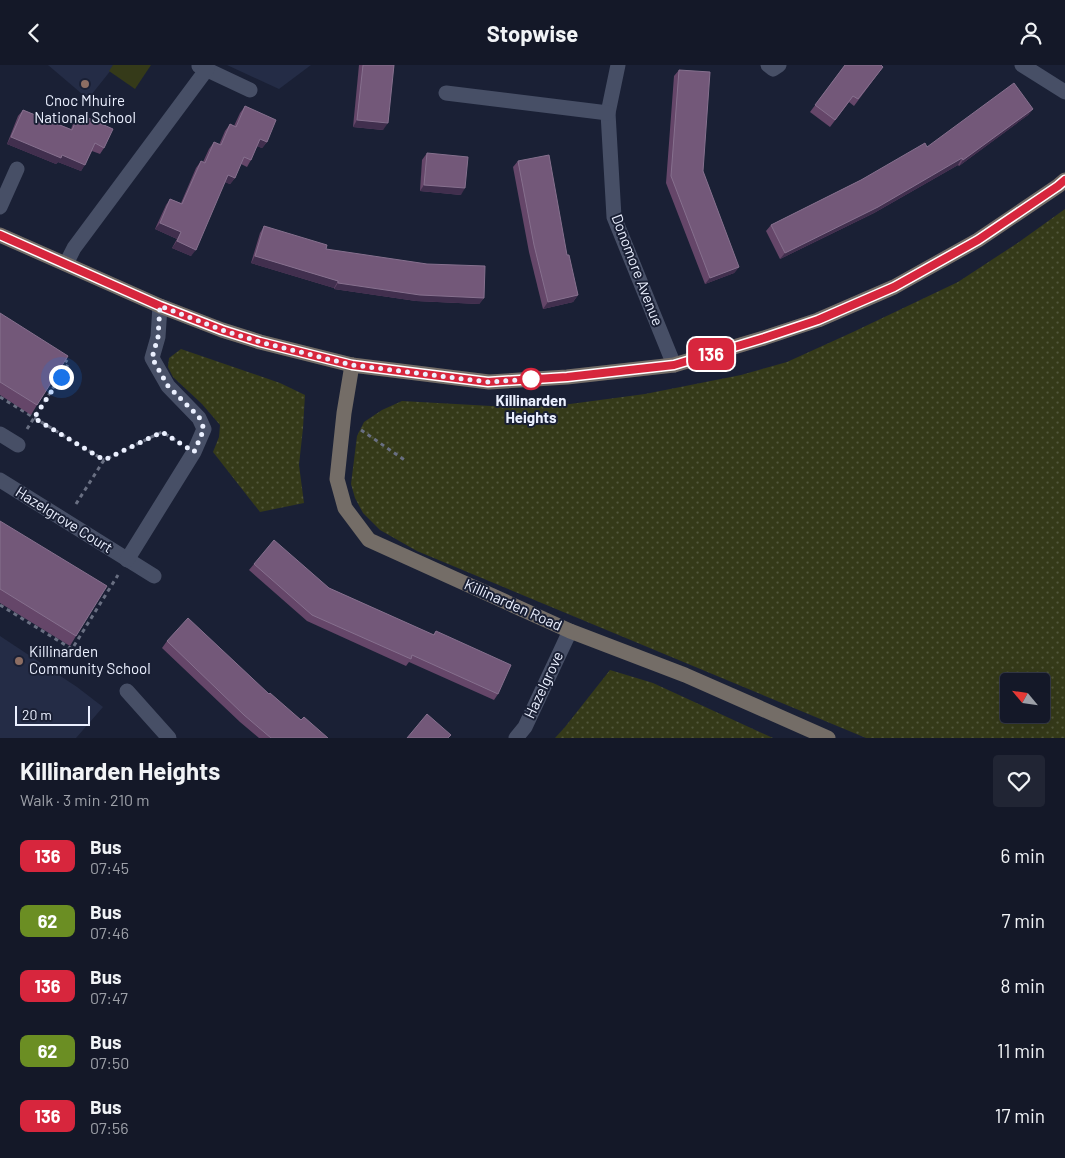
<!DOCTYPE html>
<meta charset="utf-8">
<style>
:root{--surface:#141828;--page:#212534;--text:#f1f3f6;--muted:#9da0a8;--line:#333745}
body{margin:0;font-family:Barlow,sans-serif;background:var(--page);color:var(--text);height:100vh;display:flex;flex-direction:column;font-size:19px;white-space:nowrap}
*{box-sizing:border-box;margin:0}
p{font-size:16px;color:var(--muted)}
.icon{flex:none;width:28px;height:28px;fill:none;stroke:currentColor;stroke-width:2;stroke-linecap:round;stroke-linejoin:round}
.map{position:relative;height:673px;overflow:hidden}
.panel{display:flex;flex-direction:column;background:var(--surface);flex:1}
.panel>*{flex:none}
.badge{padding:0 10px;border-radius:8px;font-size:18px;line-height:32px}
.needle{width:32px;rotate:299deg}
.controls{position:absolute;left:1000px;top:608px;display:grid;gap:10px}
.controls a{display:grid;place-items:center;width:50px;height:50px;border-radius:5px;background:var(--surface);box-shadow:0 5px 20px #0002,0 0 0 1px var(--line);font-size:25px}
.scale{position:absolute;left:15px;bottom:12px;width:75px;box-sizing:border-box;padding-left:5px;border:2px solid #ebf0ff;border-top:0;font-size:14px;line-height:18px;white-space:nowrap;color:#ebf0ff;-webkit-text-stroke:4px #1a2035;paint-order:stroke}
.you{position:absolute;width:25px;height:25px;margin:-12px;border:4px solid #fff;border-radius:50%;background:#1a73e8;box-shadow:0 0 0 8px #1a73e833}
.map>.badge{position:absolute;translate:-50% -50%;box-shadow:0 0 0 2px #fff}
.round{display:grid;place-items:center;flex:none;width:52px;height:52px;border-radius:5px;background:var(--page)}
.overview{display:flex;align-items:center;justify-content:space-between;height:85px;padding:0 20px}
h1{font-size:24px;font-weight:700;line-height:38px}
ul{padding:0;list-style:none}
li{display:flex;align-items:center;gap:15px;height:65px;padding:0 20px}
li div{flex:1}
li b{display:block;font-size:19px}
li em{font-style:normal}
li .badge{min-width:55px;font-weight:700;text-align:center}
header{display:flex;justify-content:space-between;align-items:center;height:65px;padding:0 20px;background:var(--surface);font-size:22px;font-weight:700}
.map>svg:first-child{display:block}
.built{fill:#242c46}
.grass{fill:url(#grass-dots);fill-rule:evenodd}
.park{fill:#353a19}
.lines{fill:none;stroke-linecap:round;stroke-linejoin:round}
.path{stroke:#696f82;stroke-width:3;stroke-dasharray:4 4;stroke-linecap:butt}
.street{stroke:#474f66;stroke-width:15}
.secondary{stroke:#746d67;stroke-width:15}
.wall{fill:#654669}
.shaded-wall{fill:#412f4e}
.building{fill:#735879;stroke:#86708e}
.line-casing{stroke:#fff;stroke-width:11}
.line{stroke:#d7263d;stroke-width:8}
.walk{stroke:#ebf0ff;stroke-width:5;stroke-dasharray:0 9}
.education-dot{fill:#8d6e63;stroke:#1a2035;stroke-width:2}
.stop-dot{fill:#fff;stroke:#d7263d;stroke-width:2.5}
.labels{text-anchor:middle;stroke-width:4;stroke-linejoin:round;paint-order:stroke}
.poi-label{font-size:15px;fill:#ebf0ff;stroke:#1a2035}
.street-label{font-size:15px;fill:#ebf0ff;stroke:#1a2035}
.stop-label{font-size:15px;font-weight:bold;fill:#ebf0ff;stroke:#1a2035}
</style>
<header><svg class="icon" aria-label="back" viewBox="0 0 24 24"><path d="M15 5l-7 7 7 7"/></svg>Stopwise<svg class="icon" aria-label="person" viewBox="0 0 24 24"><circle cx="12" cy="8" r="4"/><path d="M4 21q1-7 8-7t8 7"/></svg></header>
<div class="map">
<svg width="1065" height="673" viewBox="0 0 1065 673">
<defs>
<pattern id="grass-dots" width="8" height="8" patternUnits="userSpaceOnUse" patternTransform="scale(1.25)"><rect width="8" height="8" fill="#353a19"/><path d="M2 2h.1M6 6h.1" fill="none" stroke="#52573c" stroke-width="1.8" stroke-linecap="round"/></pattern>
</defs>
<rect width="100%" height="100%" fill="#1a2035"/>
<g class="built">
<path d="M48 0H115L88 34Z"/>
<path d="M227 0H311L279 24Z"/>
<path d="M0 571 77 622 103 642 76 673H0Z"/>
</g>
<g class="grass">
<path d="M1065 144V673H866L417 486 380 465 363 448 355 433 351 419 357 371 364 357 382 345 402 336 491 341 570 339 645 329 741 310 787 297 853 267 958 217 1019 177ZM1009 616H1041V649H1009Z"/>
<path d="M181 284 280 318 305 330 303 363 299 400 304 438 260 447 213 387 219 372 220 360 202 339 173 312 168 302 169 293Z"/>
<path d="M610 605 653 618 773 673H555L565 662Z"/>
</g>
<path class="park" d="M113 0H151L135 24 109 6Z"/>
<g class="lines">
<g class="path">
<path d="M0 332 104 395"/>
<path d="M27 364 69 298 63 294"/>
<path d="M361 365 406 396"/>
<path d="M76 439 104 395 162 367 177 376"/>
<path d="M0 540 72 584 118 510"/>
</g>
<g class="street">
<path d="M618 0 608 48 614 152 674 300"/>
<path d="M768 0 773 4 779 0"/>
<path d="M1022 0 1065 27"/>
<path d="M199 1 250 25"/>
<path d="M446 28 608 48"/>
<path d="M0 142 17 104"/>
<path d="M66 199 74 183 207 4"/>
<path d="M0 369 18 380"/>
<path d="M0 415 154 511"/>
<path d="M127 495 194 387 204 364 199 353 168 321 152 293 158 272 160 241"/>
<path d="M127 626 169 673"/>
<path d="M516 673 525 662 570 566"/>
</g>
<g class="secondary">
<path d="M0 170 160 241 222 265 260 277 352 300 489 317 567 312 674 300 764 273 818 255 894 222 978 175 1058 121 1065 115"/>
<path d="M352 300 344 348 337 414 345 443 369 475 570 566 685 610 828 673"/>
</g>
</g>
<g class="wall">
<path d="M359 0H394L383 65 353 62Z"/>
<path d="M845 0 883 2 854 41 849 37 830 62 810 47Z"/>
<path d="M679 5 703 106 739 202 734 208 705 219 666 118 674 11Z"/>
<path d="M245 41 267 77 262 83 257 81 251 95 247 102 241 99 235 113 230 119 225 117 191 191 172 183 177 174 155 164 166 140 170 134 181 138 196 103 201 96 203 97 209 84 214 77 219 80 225 66 230 59 234 61 240 48Z"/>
<path d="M1033 44 1028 50 959 101 958 100 874 148 780 194 766 166 771 160 927 82Z"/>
<path d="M23 45 71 64 74 56 79 49 104 83 100 89 92 86 81 106 58 97 56 99 7 79 18 51Z"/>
<path d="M427 88 461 130 420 126 422 95Z"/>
<path d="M518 96 567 190 578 230 573 237 543 244 529 187 513 102Z"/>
<path d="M264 161 326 184 484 233 479 239 416 236 334 224V223L251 198 260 168Z"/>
<path d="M0 248 37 340 31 350 0 330Z"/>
<path d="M0 456 76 571 70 581 0 538Z"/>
<path d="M254 499 329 523 433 570 436 566 498 629 494 635 409 597 406 601 307 556 249 505Z"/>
<path d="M167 576 269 629 301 655 328 673H259L240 657 162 583Z"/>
</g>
<g class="shaded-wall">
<path d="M1033 44 1028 50 959 101 963 95Z"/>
<path d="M357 55 388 58 383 65 353 62Z"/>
<path d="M11 72 62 90 85 100 81 106 58 97 56 99 7 79Z"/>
<path d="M260 74 267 77 262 83 256 81Z"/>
<path d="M962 93 958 100 874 148 780 194 785 188Z"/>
<path d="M228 110 235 113 230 119 224 117Z"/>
<path d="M424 120 465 123 461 130 420 126Z"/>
<path d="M160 158 181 167 177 174 155 164Z"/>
<path d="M177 176 196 185 191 191 172 183Z"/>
<path d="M255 191 338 216 334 223 251 198Z"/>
<path d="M739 202 734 208 705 219 710 213Z"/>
<path d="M338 218 484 233 479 239 416 236 334 224Z"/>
<path d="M578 230 573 237 543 244 548 237Z"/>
</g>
<g class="building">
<path d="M363 0H394L388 58 357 55Z"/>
<path d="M845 0H881L883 2 858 34 853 31 835 55 815 40Z"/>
<path d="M679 5 710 7 703 106 739 202 710 213 671 111Z"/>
<path d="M1014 18 1033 44 963 95 962 93 878 142 785 188 771 160 861 115 925 78 927 82Z"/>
<path d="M245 41 276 55 267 77 260 74 251 95 244 92 235 113 228 110 196 185 177 176 181 167 160 158 170 134 182 139 201 96 205 98 214 77 221 80 230 59 236 62Z"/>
<path d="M23 45 72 65 79 49 113 64 104 83 95 78 85 100 62 90 61 93 11 72Z"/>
<path d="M427 88 468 92 465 123 424 120Z"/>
<path d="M549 90 567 190H569L578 230 548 237 534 180 518 96Z"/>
<path d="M264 161 327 180 326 184 427 199 485 201 484 233 420 230 338 218V216L255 191Z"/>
<path d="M0 248 68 291 37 340 0 317Z"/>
<path d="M0 456 107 521 76 571 0 524Z"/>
<path d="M274 475 329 523 434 570 436 566 511 600 498 629 412 590 411 594 312 550 254 499Z"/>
<path d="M188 553 269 629 270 628 301 655 304 652 328 673H271L244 650 167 576Z"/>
<path d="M427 649 451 670 448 673H407Z"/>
</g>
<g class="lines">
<defs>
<path id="line" d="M0 170 160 241 222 265 260 277 352 300 488 317 567 312 674 300 764 273 818 255 894 222 978 175 1058 121 1065 115"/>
</defs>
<use href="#line" class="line-casing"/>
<use href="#line" class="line"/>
<path class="walk" d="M61 312 34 353 104 395 162 367 194 387 204 364 199 352 168 321 152 293 158 272 160 241 222 265 260 277 352 300 488 317 531 314"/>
</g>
<g class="education-dot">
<circle cx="85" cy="19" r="5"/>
<circle cx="19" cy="596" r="5"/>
</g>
<circle class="stop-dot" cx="531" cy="314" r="10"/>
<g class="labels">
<g class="poi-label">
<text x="85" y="41">Cnoc Mhuire<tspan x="85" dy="17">National School</tspan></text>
<text x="29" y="592" text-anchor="start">Killinarden<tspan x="29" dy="17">Community School</tspan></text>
</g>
<g class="street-label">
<text transform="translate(637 205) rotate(69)" y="5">Donomore Avenue</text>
<text transform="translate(64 455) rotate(32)" y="5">Hazelgrove Court</text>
<text transform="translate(513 540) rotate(24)" y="5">Killinarden Road</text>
<text transform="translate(544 620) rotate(-65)" y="5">Hazelgrove</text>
</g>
<g class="stop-label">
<text x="531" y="341">Killinarden<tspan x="531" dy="17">Heights</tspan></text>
</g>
</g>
</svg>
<div class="controls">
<a><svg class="needle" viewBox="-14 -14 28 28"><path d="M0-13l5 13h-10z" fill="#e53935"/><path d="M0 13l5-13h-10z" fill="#9da0a8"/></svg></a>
</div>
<div class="scale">20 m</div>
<div class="you" style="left:61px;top:312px"></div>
<b class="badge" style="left:711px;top:289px;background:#d7263d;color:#fff">136</b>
</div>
<section class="panel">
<div class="overview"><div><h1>Killinarden Heights</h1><p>Walk · 3 min · 210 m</p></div><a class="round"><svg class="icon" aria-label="heart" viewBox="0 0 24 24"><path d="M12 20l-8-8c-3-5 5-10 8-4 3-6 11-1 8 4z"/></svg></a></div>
<ul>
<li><span class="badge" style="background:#d7263d;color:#fff">136</span><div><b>Bus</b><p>07:45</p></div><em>6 min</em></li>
<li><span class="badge" style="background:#6b8e23;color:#fff">62</span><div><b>Bus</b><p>07:46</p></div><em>7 min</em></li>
<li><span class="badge" style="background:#d7263d;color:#fff">136</span><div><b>Bus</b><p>07:47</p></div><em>8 min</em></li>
<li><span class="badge" style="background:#6b8e23;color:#fff">62</span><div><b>Bus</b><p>07:50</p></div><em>11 min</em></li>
<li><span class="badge" style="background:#d7263d;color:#fff">136</span><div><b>Bus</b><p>07:56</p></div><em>17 min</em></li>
</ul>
</section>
